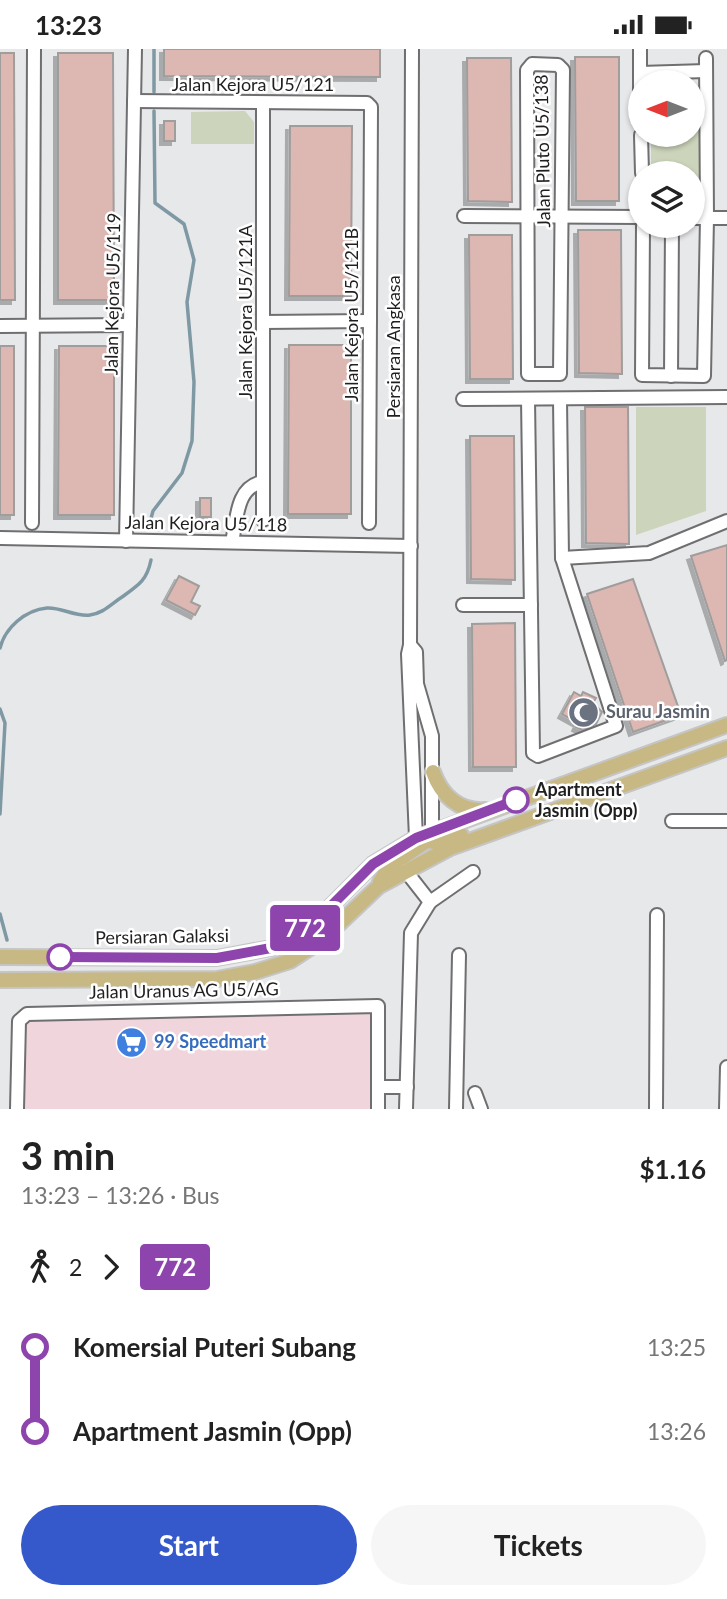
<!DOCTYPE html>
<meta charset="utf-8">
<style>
:root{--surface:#fff;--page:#f6f6f6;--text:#222;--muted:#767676;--accent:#3559ca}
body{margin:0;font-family:Lato,sans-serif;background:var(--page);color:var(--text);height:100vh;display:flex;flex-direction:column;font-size:26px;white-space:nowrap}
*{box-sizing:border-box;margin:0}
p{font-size:23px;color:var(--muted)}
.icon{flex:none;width:38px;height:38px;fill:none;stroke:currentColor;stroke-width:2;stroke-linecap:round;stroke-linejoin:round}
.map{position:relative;height:1060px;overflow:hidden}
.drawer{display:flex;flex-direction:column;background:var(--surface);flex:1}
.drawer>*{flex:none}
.badge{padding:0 14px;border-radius:5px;font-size:24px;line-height:46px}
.needle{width:46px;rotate:270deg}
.tools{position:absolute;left:628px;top:21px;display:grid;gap:14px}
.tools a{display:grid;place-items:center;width:77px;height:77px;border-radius:50%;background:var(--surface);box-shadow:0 2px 5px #0004;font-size:35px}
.map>.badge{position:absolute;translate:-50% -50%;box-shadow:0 0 0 4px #fff}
.legs{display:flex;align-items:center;gap:10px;height:77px;padding:0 21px;font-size:23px}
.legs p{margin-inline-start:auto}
.headline{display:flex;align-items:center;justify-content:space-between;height:119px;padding:0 21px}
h1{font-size:38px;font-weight:700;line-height:52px}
.cta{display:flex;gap:14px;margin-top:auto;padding:14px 21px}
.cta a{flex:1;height:80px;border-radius:42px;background:var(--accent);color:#fff;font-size:28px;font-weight:700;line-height:80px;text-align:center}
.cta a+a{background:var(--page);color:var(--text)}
ul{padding:0 21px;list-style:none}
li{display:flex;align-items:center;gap:24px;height:84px;font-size:26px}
li i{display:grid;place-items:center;width:10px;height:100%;margin:0 9px;background:currentColor}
li i::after{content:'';width:18px;height:18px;margin:-9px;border:5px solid;border-radius:50%;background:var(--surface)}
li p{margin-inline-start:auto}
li:first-child i{background:linear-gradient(#0000 50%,currentColor 0)}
li:last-child i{background:linear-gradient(currentColor 50%,#0000 0)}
.status{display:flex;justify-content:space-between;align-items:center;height:49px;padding:0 35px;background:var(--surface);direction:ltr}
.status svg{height:19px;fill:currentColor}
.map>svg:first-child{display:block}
.commercial{fill:#f0d6dc}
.green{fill:#ccd4bb}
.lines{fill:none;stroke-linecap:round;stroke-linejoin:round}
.stream{stroke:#7f99a4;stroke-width:3.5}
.building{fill:#ddb7b1;stroke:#a09d9d;stroke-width:2;filter:url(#shadow)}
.minor-casing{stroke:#6f6f71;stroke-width:16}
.major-casing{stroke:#c5c5c5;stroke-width:18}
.minor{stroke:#fff;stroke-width:12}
.major{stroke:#c8b984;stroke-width:14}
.line-1-casing{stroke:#fff;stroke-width:16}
.line-1{stroke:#8e44ad;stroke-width:10}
.stop-1-dot{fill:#fff;stroke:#8e44ad;stroke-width:3.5}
.labels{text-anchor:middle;stroke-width:5;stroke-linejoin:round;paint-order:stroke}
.street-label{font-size:18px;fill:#1f1f20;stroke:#fff}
.worship-label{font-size:18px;font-weight:bold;fill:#5b616d;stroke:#fff;text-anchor:start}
.stop-label{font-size:18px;font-weight:bold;fill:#1f1f20;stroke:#fff;text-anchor:start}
.shop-label{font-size:18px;font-weight:bold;fill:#366cbe;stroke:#fff;text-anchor:start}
</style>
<div class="status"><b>13:23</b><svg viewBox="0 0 49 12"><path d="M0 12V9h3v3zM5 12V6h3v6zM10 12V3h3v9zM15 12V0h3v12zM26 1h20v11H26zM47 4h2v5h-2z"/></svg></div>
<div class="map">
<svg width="727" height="1060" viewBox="0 0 727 1060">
<defs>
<filter id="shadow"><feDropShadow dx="-4" dy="4" stdDeviation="0" flood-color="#0004"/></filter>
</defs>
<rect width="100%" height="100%" fill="#e7e8ea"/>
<path class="commercial" d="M373 962 374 1060H23L24 978 36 968Z"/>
<g class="green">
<path d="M245 62 254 73V95H191V63Z"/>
<path d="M693 71H699V165H693V124H651V86H693Z"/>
<path d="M636 358H706V462L636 486Z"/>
</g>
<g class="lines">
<g class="stream">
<path d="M154 0V43"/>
<path d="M150 473 153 462 182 424 192 392 194 333 187 253 194 211 184 175 155 154 154 62"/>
<path d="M0 599C5 579 25 561 47 559 61 558 75 568 90 566 104 564 111 555 122 548 139 536 147 531 151 511"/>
<path d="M0 660 5 674 0 765"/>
<path d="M0 865 7 891"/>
</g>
</g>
<g class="building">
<path d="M164 0H380V28L164 27Z"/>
<path d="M0 4H14L15 251H0Z"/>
<path d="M58 4H113L114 251H58Z"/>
<path d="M575 8H619V152H576Z"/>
<path d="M467 9H511L512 153 468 152Z"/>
<rect x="164" y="72" width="11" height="20"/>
<path d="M290 77H352L351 247H289Z"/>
<path d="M578 181H621L622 325 579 324Z"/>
<path d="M469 186H512L513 330H470Z"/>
<path d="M289 296H351V465H288Z"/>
<rect x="0" y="297" width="14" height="169"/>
<path d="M59 297H114V466H58Z"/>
<path d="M585 358H628L629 495 586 494Z"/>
<path d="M470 387H514L515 531 471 530Z"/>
<rect x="200" y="449" width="11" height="19"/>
<path d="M727 496V611L725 612 691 507Z"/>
<path d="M179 527 199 537 191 553 200 557 195 566 166 551Z"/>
<path d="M633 530 681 666 633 683 587 545Z"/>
<path d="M515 574 516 718H473L472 575Z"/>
<path d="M574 643 581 647 583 643 596 649 593 654 602 663 596 675 582 681 576 678 578 674 562 665Z"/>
</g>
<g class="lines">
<defs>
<g id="minor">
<path d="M412 0 410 596 408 605 416 789"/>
<path d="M640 1V46"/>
<path d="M532 15 558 16 563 21 560 325H528L527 21Z"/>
<path d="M640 24 706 22"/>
<path d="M134 52 367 54 371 58 369 474"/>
<path d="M641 86 642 124"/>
<path d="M464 167 640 168"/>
<path d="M693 169H727"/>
<path d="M643 177 642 326 704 327 707 169 706 9"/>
<path d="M263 273 370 272"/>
<path d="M0 277 130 276"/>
<path d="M671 327 672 177"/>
<path d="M463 350 727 348"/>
<path d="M528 350 533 704 538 707 616 677 562 509 560 351"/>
<path d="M263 471V55"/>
<path d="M32 474 34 0"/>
<path d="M0 489 411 497"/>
<path d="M126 492 135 0"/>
<path d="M232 493C237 471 236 437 263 433"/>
<path d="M562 509 649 504 727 472"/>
<path d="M463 556H531"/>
<path d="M410 596 416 603 417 635 432 687V783"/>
<path d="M672 772H727"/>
<path d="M405 821 430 853 411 884 406 1060"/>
<path d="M430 853 473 823"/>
<path d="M378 1038H407"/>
<path d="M475 1044 481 1060"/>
<path d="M17 1060 19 972 27 965 378 957V1060"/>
<path d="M456 1060 459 906"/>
<path d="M656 1060 657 866"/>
<path d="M726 1060 727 1018"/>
</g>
<g id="major">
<path d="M433 723C441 746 459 763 485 761"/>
<path d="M417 790 435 793 461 786"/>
<path d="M380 833 390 817 429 790"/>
<path d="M0 908 217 909 271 899 315 873 373 815 416 789 727 676"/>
<path d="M0 931 217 930 255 923 290 912 322 891 379 837 450 799 727 699"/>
</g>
</defs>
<use href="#minor" class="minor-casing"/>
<use href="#major" class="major-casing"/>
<use href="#minor" class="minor"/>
<use href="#major" class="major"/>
</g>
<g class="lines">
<defs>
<path id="line-1" d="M60 908 217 909 271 899 315 873 373 815 416 789 516 751"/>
</defs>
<use href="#line-1" class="line-1-casing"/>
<use href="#line-1" class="line-1"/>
</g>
<defs>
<symbol id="mosque-disc" viewBox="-11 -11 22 22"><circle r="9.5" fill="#6b7280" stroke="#fff"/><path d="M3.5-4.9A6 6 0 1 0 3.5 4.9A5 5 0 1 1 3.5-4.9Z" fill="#fff"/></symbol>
<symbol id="supermarket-disc" viewBox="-11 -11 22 22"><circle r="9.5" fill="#3f7fe0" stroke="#fff"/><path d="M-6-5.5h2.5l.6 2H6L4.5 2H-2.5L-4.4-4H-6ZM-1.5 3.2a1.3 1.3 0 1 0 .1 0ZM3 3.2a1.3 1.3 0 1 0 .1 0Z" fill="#fff"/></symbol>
</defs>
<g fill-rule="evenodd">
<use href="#mosque-disc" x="566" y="646" width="35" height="35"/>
<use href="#supermarket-disc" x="114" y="976" width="35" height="35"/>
</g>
<g class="stop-1-dot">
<circle cx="516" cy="751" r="12"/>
<circle cx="60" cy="908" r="12"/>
</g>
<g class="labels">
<g class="street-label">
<text x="253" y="42">Jalan Kejora U5/121</text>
<text transform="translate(543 102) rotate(-91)" y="6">Jalan Pluto U5/138</text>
<text transform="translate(113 245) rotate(-89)" y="6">Jalan Kejora U5/119</text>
<text transform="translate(246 263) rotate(-90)" y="6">Jalan Kejora U5/121A</text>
<text transform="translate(352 266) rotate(-90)" y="6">Jalan Kejora U5/121B</text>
<text transform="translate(394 298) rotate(-90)" y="6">Persiaran Angkasa</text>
<text transform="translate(206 475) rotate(1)" y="6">Jalan Kejora U5/118</text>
<text transform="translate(162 888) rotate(-1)" y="6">Persiaran Galaksi</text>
<text transform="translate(184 942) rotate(-1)" y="6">Jalan Uranus AG U5/AG</text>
</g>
<g class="worship-label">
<text x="606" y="669">Surau Jasmin</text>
</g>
<g class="stop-label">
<text x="535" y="747">Apartment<tspan x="535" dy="21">Jasmin (Opp)</tspan></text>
</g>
<g class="shop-label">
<text x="154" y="999">99 Speedmart</text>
</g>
</g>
</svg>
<div class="tools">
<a><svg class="needle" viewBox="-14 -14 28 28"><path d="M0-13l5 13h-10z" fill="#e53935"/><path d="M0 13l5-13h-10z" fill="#767676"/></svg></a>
<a><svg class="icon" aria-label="layers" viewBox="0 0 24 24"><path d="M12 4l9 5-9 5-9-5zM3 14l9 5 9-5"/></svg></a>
</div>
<b class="badge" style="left:305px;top:879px;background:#8e44ad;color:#fff">772</b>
</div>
<section class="drawer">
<div class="headline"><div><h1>3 min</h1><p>13:23 – 13:26 · Bus</p></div><b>$1.16</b></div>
<div class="legs"><svg class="icon" aria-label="walk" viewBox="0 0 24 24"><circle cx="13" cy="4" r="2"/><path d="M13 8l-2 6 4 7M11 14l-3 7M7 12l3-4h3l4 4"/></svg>2<svg class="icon" aria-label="forward" viewBox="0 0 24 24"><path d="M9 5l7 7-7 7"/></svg><b class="badge" style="background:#8e44ad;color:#fff">772</b></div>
<ul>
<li><i style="color:#8e44ad"></i><b>Komersial Puteri Subang</b><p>13:25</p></li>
<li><i style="color:#8e44ad"></i><b>Apartment Jasmin (Opp)</b><p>13:26</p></li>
</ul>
<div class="cta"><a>Start</a><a>Tickets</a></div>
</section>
